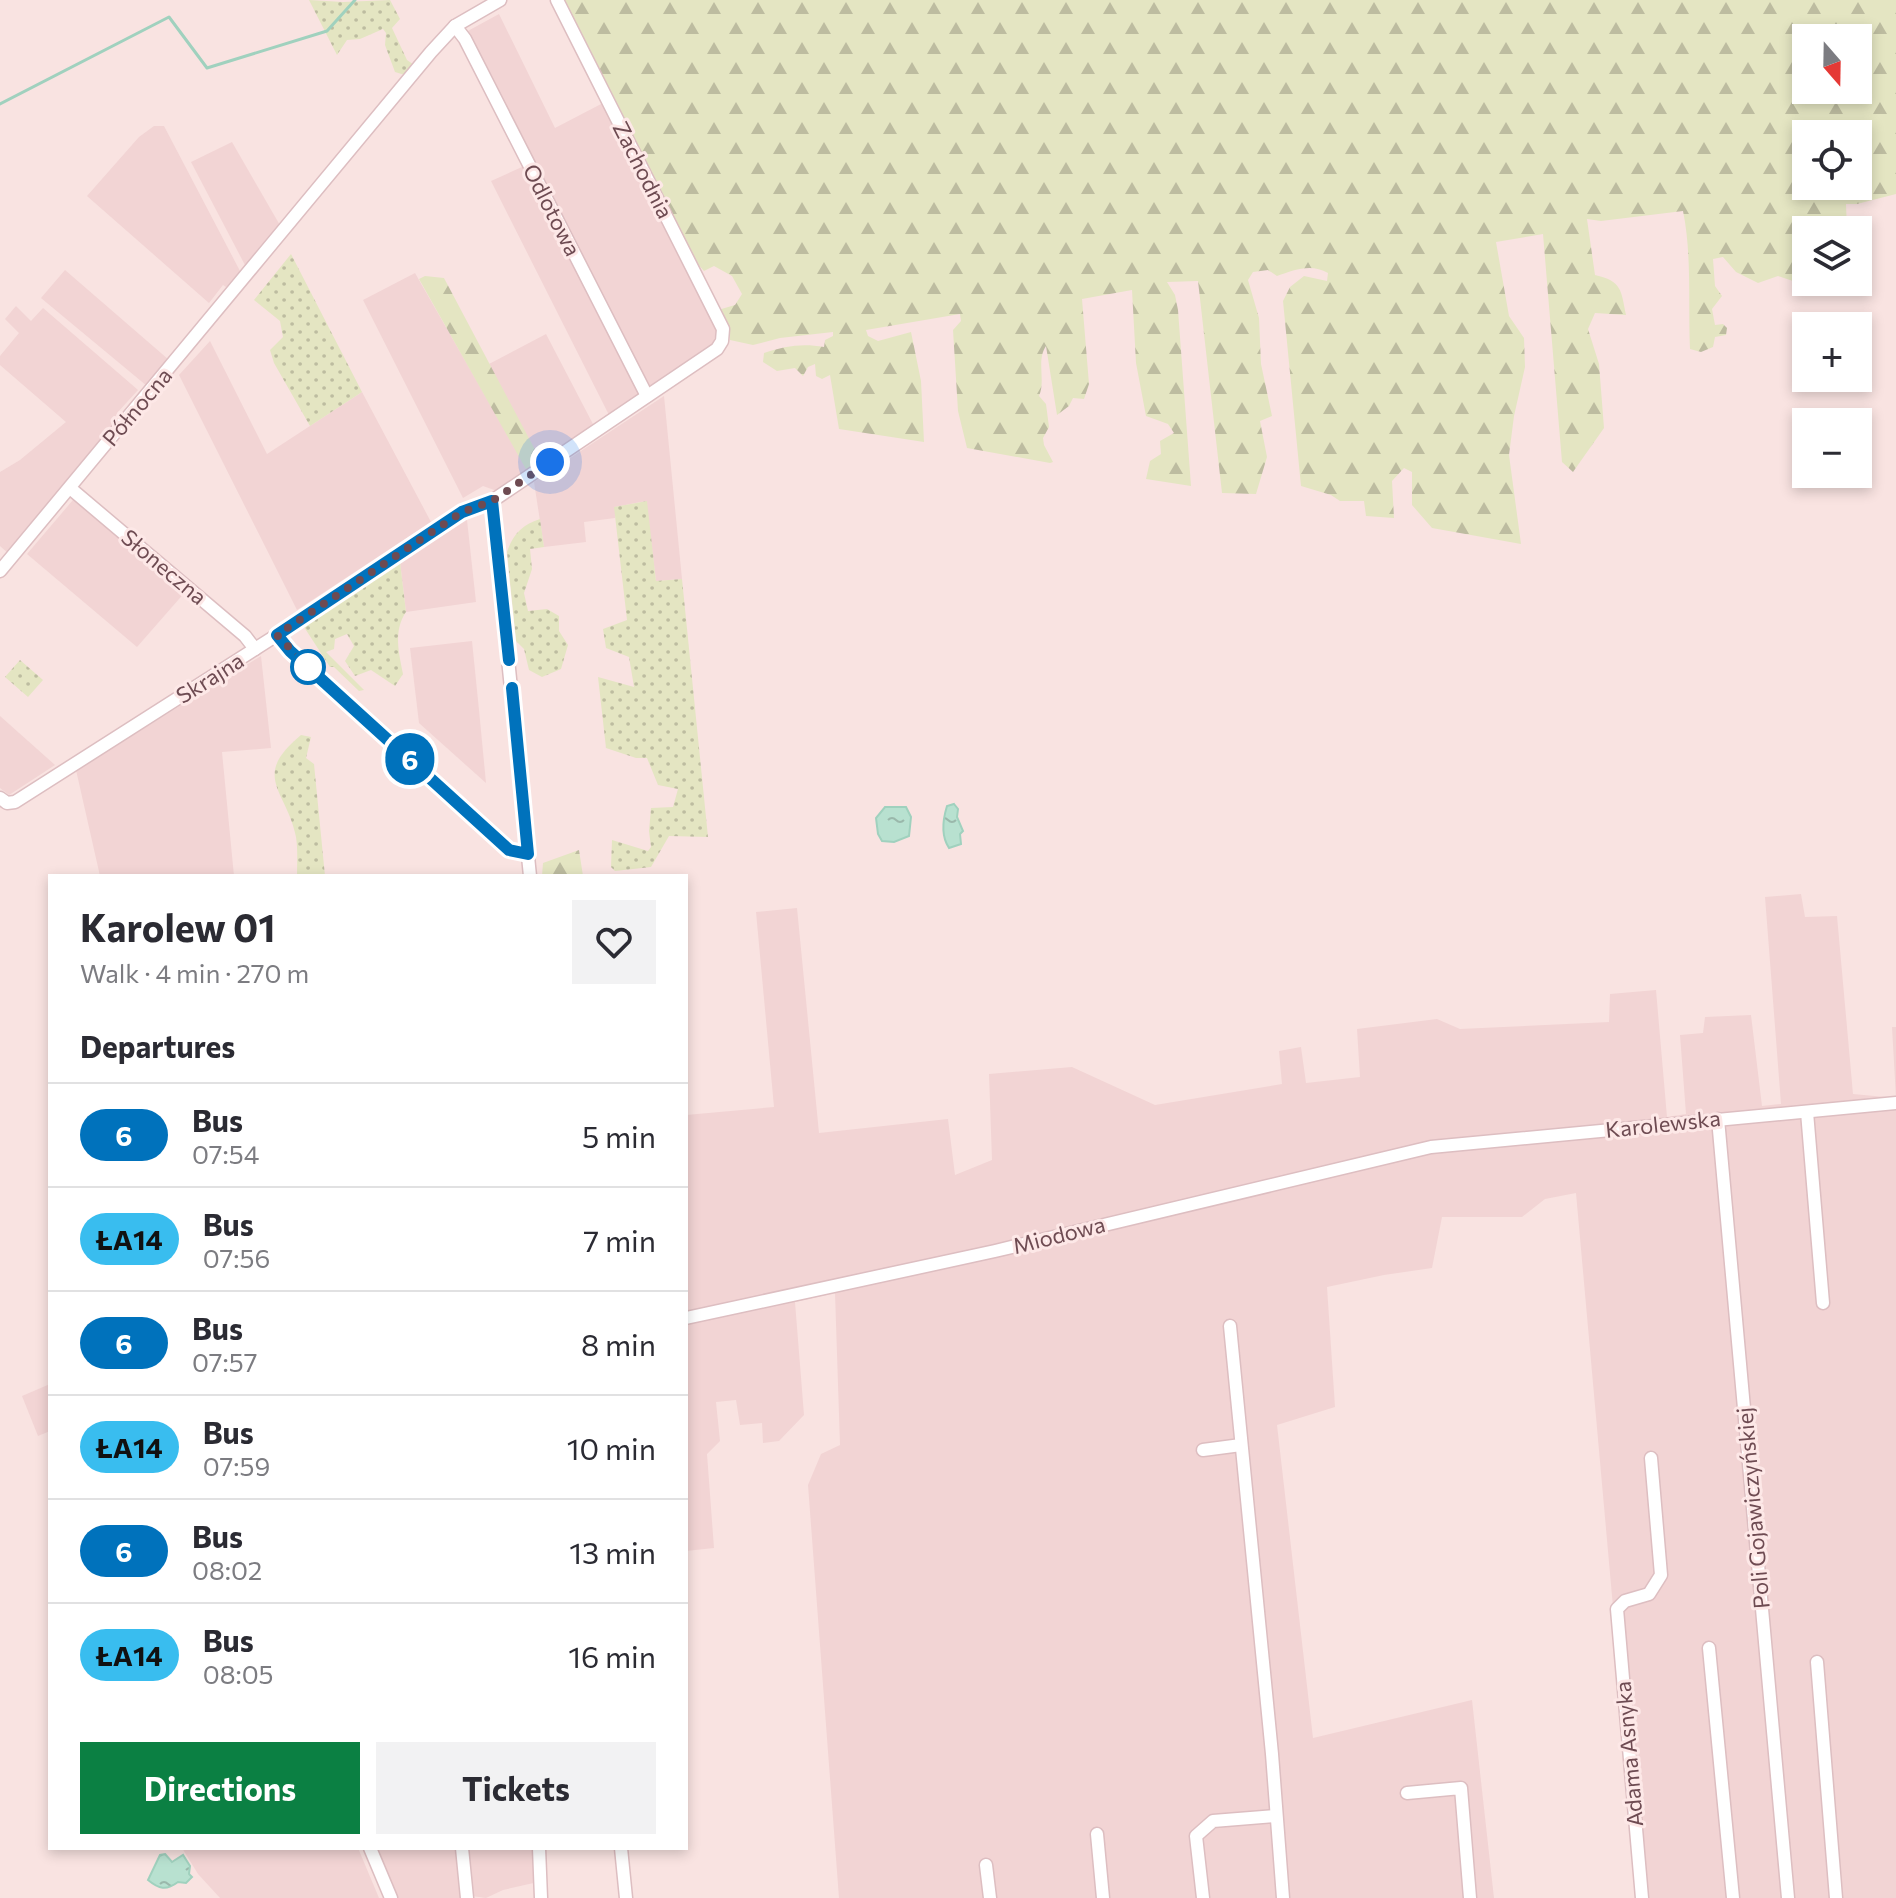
<!DOCTYPE html>
<meta charset="utf-8">
<style>
:root{--surface:#fff;--page:#f2f2f3;--text:#2b2b33;--muted:#7c7c81;--line:#e1e1e2;--accent:#0b8043}
body{margin:0;font-family:Commissioner,sans-serif;background:var(--page);color:var(--text);height:100vh;display:flex;flex-direction:column;font-size:30px;white-space:nowrap}
*{box-sizing:border-box;margin:0}
p{font-size:26px;color:var(--muted)}
.icon{flex:none;width:44px;height:44px;fill:none;stroke:currentColor;stroke-width:2;stroke-linecap:round;stroke-linejoin:round}
.map{position:relative;flex:1;overflow:hidden}
.details{position:absolute;left:48px;top:874px;width:640px;height:976px;display:flex;flex-direction:column;background:var(--surface);border-radius:0px;box-shadow:0 4px 12px #0003}
.details>*{flex:none}
.badge{padding:0 16px;border-radius:26px;font-size:28px;line-height:52px}
.needle{width:52px;rotate:160deg}
.buttons{position:absolute;left:1792px;top:24px;display:grid;gap:16px}
.buttons a{display:grid;place-items:center;width:80px;height:80px;border-radius:0px;background:var(--surface);box-shadow:0 4px 12px #0003;font-size:40px}
.you{position:absolute;width:40px;height:40px;margin:-20px;border:6px solid #fff;border-radius:50%;background:#1a73e8;box-shadow:0 0 0 12px #1a73e833}
.map>.badge{position:absolute;translate:-50% -50%;box-shadow:0 0 0 4px #fff}
h2{padding:0 32px;font-size:30px;line-height:72px}
.round{display:grid;place-items:center;flex:none;width:84px;height:84px;border-radius:0px;background:var(--page)}
.summary{display:flex;align-items:center;justify-content:space-between;height:136px;padding:0 32px}
h1{font-size:38px;font-weight:700;line-height:60px}
.button{display:flex;gap:16px;margin-top:auto;padding:16px 32px}
.button a{flex:1;height:92px;border-radius:0px;background:var(--accent);color:#fff;font-size:32px;font-weight:700;line-height:92px;text-align:center}
.button a+a{background:var(--page);color:var(--text)}
ul{padding:0;list-style:none}
li{display:flex;align-items:center;gap:24px;height:104px;padding:0 32px;border-top:2px solid var(--line)}
li div{flex:1}
li b{display:block;font-size:30px}
li em{font-style:normal}
li .badge{min-width:88px;font-weight:700;text-align:center}
.map>svg:first-child{display:block}
.residential{fill:#f2d4d4}
.grass{fill:url(#grass-dots)}
.forest{fill:url(#forest-firs);fill-rule:evenodd}
.water{fill:url(#water-ripples);stroke:#a0d1be;stroke-width:2}
.lines{fill:none;stroke-linecap:round;stroke-linejoin:round}
.stream{stroke:#a0d1be;stroke-width:3}
.minor-casing{stroke:#ddbec1;stroke-width:15}
.minor{stroke:#fff;stroke-width:12}
.line-casing{stroke:#fff;stroke-width:18}
.line{stroke:#0072bc;stroke-width:12}
.walk{stroke:#6e4b52;stroke-width:8;stroke-dasharray:0 14.4}
.stop-dot{fill:#fff;stroke:#0072bc;stroke-width:4}
.labels{text-anchor:middle;stroke-width:6;stroke-linejoin:round;paint-order:stroke}
.street-label{font-size:22px;fill:#6e4b52;stroke:#fde8e7}
</style>
<div class="map">
<svg width="1896" height="1898" viewBox="0 0 1896 1898">
<defs>
<pattern id="grass-dots" width="8" height="8" patternUnits="userSpaceOnUse" patternTransform="scale(2)"><rect width="8" height="8" fill="#e4e5c2"/><path d="M2 2h.1M6 6h.1" fill="none" stroke="#bdbca0" stroke-width="1.8" stroke-linecap="round"/></pattern>
<pattern id="forest-firs" width="22" height="20" patternUnits="userSpaceOnUse" patternTransform="scale(2)"><rect width="22" height="20" fill="#e4e5c2"/><path d="M5 1l3.5 6h-7zM16 11l3.5 6h-7z" fill="#bdbca0"/></pattern>
<pattern id="water-ripples" width="26" height="14" patternUnits="userSpaceOnUse" patternTransform="scale(2)"><rect width="26" height="14" fill="#b8e1d0"/><path d="M2 4q2-2 4 0t4 0M15 11q2-2 4 0t4 0" fill="none" stroke="#9ab8ab"/></pattern>
</defs>
<rect width="100%" height="100%" fill="#f9e3e1"/>
<g class="residential">
<path d="M499 14 555 128 603 103 717 329 713 345 609 415 491 181 533 162 466 32Z"/>
<path d="M154 126H164L240 271 226 287 223 285 209 303 87 196 139 137Z"/>
<path d="M232 142 281 227 246 267 191 162Z"/>
<path d="M65 270 169 360 147 386 41 298Z"/>
<path d="M415 273 502 425 516 417 489 364 546 334 594 426 497 491 483 486 463 498 363 300Z"/>
<path d="M16 306 31 321 43 308 138 390 117 413 121 417 8 553 0 546V472L20 460 66 422 0 365V356L19 333 5 319Z"/>
<path d="M210 341 267 454 362 392 431 522 297 610 179 375Z"/>
<path d="M664 396 682 579 656 581 646 501 615 507V518L584 522 586 542 544 547 534 482Z"/>
<path d="M73 500 186 591 137 647 27 554Z"/>
<path d="M467 520 476 602 406 612 400 562Z"/>
<path d="M472 641 479 710 486 783 419 723 410 648Z"/>
<path d="M261 656 271 748 222 752 234 876H100L76 770Z"/>
<path d="M0 716 55 765 9 795 0 788Z"/>
<path d="M1801 894 1805 917 1837 916 1853 1094 1896 1098 1892 1027H1896V1898H1639L1576 1193 1545 1199 1522 1217H1442L1432 1268 1384 1275 1327 1287 1335 1407 1277 1425 1313 1738 1472 1700 1494 1898H839L808 1485 821 1454 840 1445 835 1293 795 1302 804 1415 779 1441 763 1443 762 1423 740 1425 736 1400 716 1402 720 1441 707 1454 714 1548 686 1551V1115L774 1107 756 912 797 908 819 1133 948 1119 955 1175 992 1160 989 1074 1072 1067 1155 1105 1282 1084 1279 1051 1301 1047 1306 1083 1360 1077 1357 1029 1437 1019 1460 1029 1609 1022 1610 994 1656 990 1667 1117 1686 1114 1680 1035 1703 1033 1705 1017 1751 1015 1762 1106 1781 1104 1765 897Z"/>
<path d="M50 1384V1431L38 1436 22 1396Z"/>
<path d="M182 1848H358L379 1898H220L198 1874Z"/>
<path d="M377 1848H533L538 1882 503 1890 486 1898 472 1896 467 1898H398Z"/>
</g>
<g class="grass">
<path d="M309 0 343 2 390 0 400 19 392 28 407 60 417 67 408 76 395 72 385 45 386 33 383 29 360 39 347 40 337 55Z"/>
<path d="M291 254 362 392 310 426 274 363 270 350 283 337 280 321 254 300Z"/>
<path d="M647 501 656 581 682 579 708 837 669 836 651 867 615 871 611 867 612 840 648 851 651 847 649 831 651 808 673 807 678 789 658 785 647 758H636L606 748 598 677 634 687 629 657 606 648 603 629 627 620 614 507Z"/>
<path d="M540 519 544 547 530 549 532 569 524 593 528 611 547 609 559 616V631L568 645 561 669 542 677 529 670 524 649 516 641 507 552C513 534 522 525 540 519Z"/>
<path d="M400 562 406 612C393 631 399 653 403 674L395 686 371 670 355 676 345 661 354 646 347 634 335 639 334 649 326 652 364 690 359 691 334 667H330L304 627Z"/>
<path d="M20 660 43 680 28 697 5 677Z"/>
<path d="M301 735 311 737 306 758 314 764 325 876H297C297 863 298 850 296 837 287 790 250 777 301 735Z"/>
</g>
<g class="forest">
<path d="M562 0H1896V194L1857 204H1846L1847 230H1806V282L1799 283 1778 276 1758 283 1736 272 1723 257 1713 259 1715 286 1722 296 1712 309 1715 325 1723 324 1727 328 1726 335 1715 337 1713 347 1701 352 1690 349C1688 303 1692 255 1683 211L1601 221 1587 219 1595 275C1622 281 1621 290 1626 315L1595 313 1588 329 1599 364 1604 428 1573 472 1562 462 1543 234 1496 242 1509 316 1524 338 1525 367 1514 416 1509 455 1521 544 1432 528 1412 505V472L1404 468 1392 481 1394 518 1366 516 1364 501H1340L1331 495 1301 486 1283 301 1290 287 1304 276 1327 281 1328 273C1311 263 1294 270 1277 276L1268 270 1253 272 1248 280 1259 318 1261 364 1272 416 1260 421 1267 457 1256 494 1222 493 1198 281 1167 282 1175 295 1178 310 1191 486 1146 479 1150 461 1161 454 1160 441 1174 433 1168 424 1146 416 1136 363 1132 290 1082 299 1089 384 1084 399 1073 398 1069 406 1057 415 1046 346C1036 361 1046 380 1039 396L1046 404 1049 427 1043 438 1044 445 1053 462 1050 463 967 448 958 411 953 330 961 321 960 314 866 330 868 336 878 341 911 332 921 381 924 442 839 429 830 375 822 379 816 376 815 364 808 367 803 376 795 368 777 371 763 362 764 353C785 346 802 343 824 347L825 340 833 336V332L780 338 753 345 730 340V330L718 310 735 305 742 294 732 276 714 266 704 271 695 261ZM1806 38H1858V90H1806ZM1806 134H1858V186H1806Z"/>
<path d="M425 276 444 278 541 461 527 471 419 279Z"/>
<path d="M579 850 583 876H542L543 863Z"/>
</g>
<g class="water">
<path d="M954 804 958 809 957 817 963 831 960 834 961 844 949 848C941 836 943 819 947 806Z"/>
<path d="M885 807H906L911 817 909 836 894 842 882 841 878 834 876 818Z"/>
<path d="M165 1854 172 1862 183 1855 190 1866 189 1874 192 1877 186 1883 178 1882C166 1891 159 1889 148 1880L160 1855Z"/>
</g>
<g class="lines">
<path class="stream" d="M0 104 169 17 207 68 327 31 355 0"/>
<defs>
<g id="minor">
<path d="M455 26 465 39 647 396"/>
<path d="M70 488 245 636 255 649"/>
<path d="M492 501 530 876"/>
<path d="M0 571 431 52 455 26 500 0"/>
<path d="M277 635 287 647 509 850 528 854"/>
<path d="M0 798 7 803 15 802 277 635 462 512 492 501 717 349 722 341 723 329 557 0"/>
<path d="M1807 1112 1823 1303"/>
<path d="M1718 1119 1788 1898"/>
<path d="M686 1318 995 1251 1431 1147 1896 1103"/>
<path d="M1230 1326 1272 1754 1283 1898"/>
<path d="M1203 1450 1241 1445"/>
<path d="M1709 1648 1733 1898"/>
<path d="M1817 1662 1836 1898"/>
<path d="M1407 1793 1461 1788 1470 1898"/>
<path d="M1097 1834 1103 1898"/>
<path d="M370 1848 391 1898"/>
<path d="M462 1848 467 1898"/>
<path d="M539 1848 541 1898"/>
<path d="M621 1848 626 1898"/>
<path d="M986 1865 990 1898"/>
<path d="M1203 1898 1196 1836 1213 1821 1276 1816"/>
<path d="M1642 1898 1617 1609 1625 1601 1649 1594 1661 1575 1651 1458"/>
</g>
</defs>
<use href="#minor" class="minor-casing"/>
<use href="#minor" class="minor"/>
</g>
<g class="lines">
<defs>
<path id="line" d="M509 660 492 501 462 512 277 635 290 651 509 850 528 854 512 688"/>
</defs>
<use href="#line" class="line-casing"/>
<use href="#line" class="line"/>
<path class="walk" d="M308 667 277 635 462 512 492 501 550 462"/>
</g>
<circle class="stop-dot" cx="308" cy="667" r="16"/>
<g class="labels">
<g class="street-label">
<text transform="translate(643 170) rotate(63)" y="8">Zachodnia</text>
<text transform="translate(552 210) rotate(63)" y="8">Odlotowa</text>
<text transform="translate(137 407) rotate(-50)" y="8">Północna</text>
<text transform="translate(164 567) rotate(40)" y="8">Słoneczna</text>
<text transform="translate(210 678) rotate(-32)" y="8">Skrajna</text>
<text transform="translate(1663 1124) rotate(-6)" y="8">Karolewska</text>
<text transform="translate(1059 1235) rotate(-14)" y="8">Miodowa</text>
<text transform="translate(1753 1508) rotate(-95)" y="8">Poli Gojawiczyńskiej</text>
<text transform="translate(1629 1754) rotate(-95)" y="8">Adama Asnyka</text>
</g>
</g>
</svg>
<div class="buttons">
<a><svg class="needle" viewBox="-14 -14 28 28"><path d="M0-13l5 13h-10z" fill="#e53935"/><path d="M0 13l5-13h-10z" fill="#7c7c81"/></svg></a>
<a><svg class="icon" aria-label="locate" viewBox="0 0 24 24"><circle cx="12" cy="12" r="6"/><path d="M12 2v4M12 18v4M2 12h4M18 12h4"/></svg></a>
<a><svg class="icon" aria-label="layers" viewBox="0 0 24 24"><path d="M12 4l9 5-9 5-9-5zM3 14l9 5 9-5"/></svg></a>
<a>+</a>
<a>−</a>
</div>
<div class="you" style="left:550px;top:462px"></div>
<b class="badge" style="left:410px;top:759px;background:#0072bc;color:#fff">6</b>
<section class="details">
<div class="summary"><div><h1>Karolew 01</h1><p>Walk · 4 min · 270 m</p></div><a class="round"><svg class="icon" aria-label="heart" viewBox="0 0 24 24"><path d="M12 20l-8-8c-3-5 5-10 8-4 3-6 11-1 8 4z"/></svg></a></div>
<h2>Departures</h2>
<ul>
<li><span class="badge" style="background:#0072bc;color:#fff">6</span><div><b>Bus</b><p>07:54</p></div><em>5 min</em></li>
<li><span class="badge" style="background:#39bdef;color:#111">ŁA14</span><div><b>Bus</b><p>07:56</p></div><em>7 min</em></li>
<li><span class="badge" style="background:#0072bc;color:#fff">6</span><div><b>Bus</b><p>07:57</p></div><em>8 min</em></li>
<li><span class="badge" style="background:#39bdef;color:#111">ŁA14</span><div><b>Bus</b><p>07:59</p></div><em>10 min</em></li>
<li><span class="badge" style="background:#0072bc;color:#fff">6</span><div><b>Bus</b><p>08:02</p></div><em>13 min</em></li>
<li><span class="badge" style="background:#39bdef;color:#111">ŁA14</span><div><b>Bus</b><p>08:05</p></div><em>16 min</em></li>
</ul>
<div class="button"><a>Directions</a><a>Tickets</a></div>
</section>
</div>
